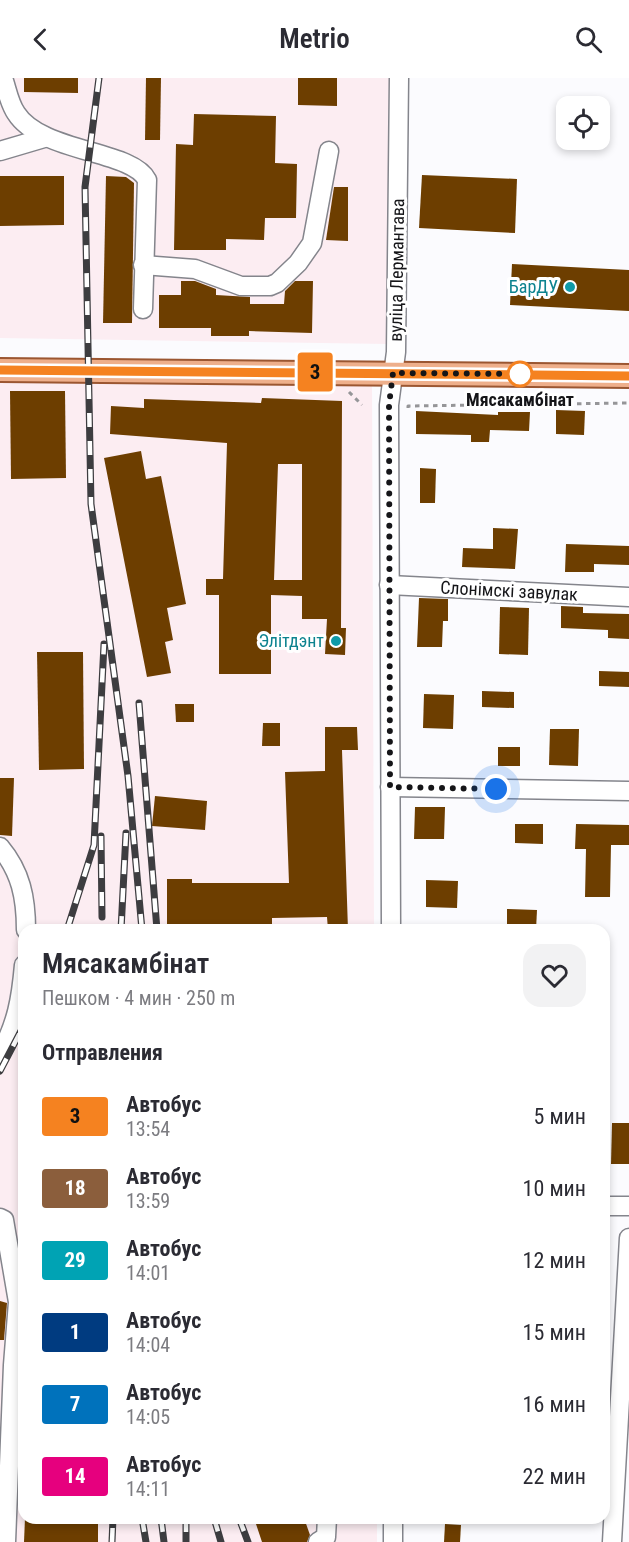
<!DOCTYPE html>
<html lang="ru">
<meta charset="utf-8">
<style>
:root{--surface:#fff;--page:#f2f2f3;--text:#2b2b33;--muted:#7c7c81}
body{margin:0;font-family:"Roboto Condensed",sans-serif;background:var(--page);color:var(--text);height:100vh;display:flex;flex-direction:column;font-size:22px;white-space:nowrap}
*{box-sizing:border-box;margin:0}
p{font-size:20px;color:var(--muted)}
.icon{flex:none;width:33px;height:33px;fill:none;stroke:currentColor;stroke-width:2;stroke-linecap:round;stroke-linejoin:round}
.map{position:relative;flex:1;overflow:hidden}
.sheet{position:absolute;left:18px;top:846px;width:592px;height:600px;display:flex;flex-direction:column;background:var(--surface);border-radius:18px;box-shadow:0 3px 9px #0003}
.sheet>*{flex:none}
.badge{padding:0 12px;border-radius:4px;font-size:21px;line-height:39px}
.controls{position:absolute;left:556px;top:18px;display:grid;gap:12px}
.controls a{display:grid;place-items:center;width:54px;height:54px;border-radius:12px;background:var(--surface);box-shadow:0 3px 9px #0003;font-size:30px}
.you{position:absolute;width:30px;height:30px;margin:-15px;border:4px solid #fff;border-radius:50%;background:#1a73e8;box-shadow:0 0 0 9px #1a73e833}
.map>.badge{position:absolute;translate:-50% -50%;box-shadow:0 0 0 3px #fff}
h2{padding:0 24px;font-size:22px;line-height:54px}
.round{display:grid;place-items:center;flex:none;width:63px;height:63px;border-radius:18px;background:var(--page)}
.headline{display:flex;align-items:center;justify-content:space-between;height:102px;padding:0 24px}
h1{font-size:28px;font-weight:600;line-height:45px}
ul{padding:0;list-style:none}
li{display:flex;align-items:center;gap:18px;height:72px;padding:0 24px}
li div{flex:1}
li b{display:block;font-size:22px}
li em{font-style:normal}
li .badge{min-width:66px;font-weight:700;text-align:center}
header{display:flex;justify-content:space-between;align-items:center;height:78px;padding:0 24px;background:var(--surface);font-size:27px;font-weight:600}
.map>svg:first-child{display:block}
.industrial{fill:#fcedf2}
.building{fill:#6d3e00;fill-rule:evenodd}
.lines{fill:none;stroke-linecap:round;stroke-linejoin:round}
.minor-casing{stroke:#84858c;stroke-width:21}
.major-casing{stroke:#9b5631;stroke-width:26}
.path{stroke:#959598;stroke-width:3;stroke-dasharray:4.5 4.5;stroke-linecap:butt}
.minor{stroke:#fff;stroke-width:18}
.major{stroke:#eeaf8b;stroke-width:22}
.rail-casing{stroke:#3d3d40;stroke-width:7}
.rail{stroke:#fff;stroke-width:4.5;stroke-dasharray:14;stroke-linecap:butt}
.line-casing{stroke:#fff;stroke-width:14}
.line{stroke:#f58220;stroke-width:9}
.walk{stroke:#151518;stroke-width:6;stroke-dasharray:0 10.8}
.culture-dot{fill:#0f9aa8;stroke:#fff;stroke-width:2}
.stop-dot{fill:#fff;stroke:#f58220;stroke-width:3}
.labels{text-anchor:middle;stroke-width:6;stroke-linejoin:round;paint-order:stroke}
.street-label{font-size:18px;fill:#151518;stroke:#fff}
.culture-label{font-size:18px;fill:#0d838f;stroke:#fff;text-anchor:end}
.stop-label{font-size:18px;font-weight:bold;fill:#151518;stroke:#fff}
</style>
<header><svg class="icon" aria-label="back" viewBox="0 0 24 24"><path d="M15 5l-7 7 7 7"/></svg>Metrio<svg class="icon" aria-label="search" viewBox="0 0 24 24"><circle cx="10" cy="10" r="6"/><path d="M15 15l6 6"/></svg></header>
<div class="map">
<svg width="629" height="1464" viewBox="0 0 629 1464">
<rect width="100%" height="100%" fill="#fbfbfe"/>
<g class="industrial">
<path d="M0 0H389L388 266 0 260Z"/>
<path d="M0 300 372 302 374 852H24V1440H377V1464H0Z"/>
</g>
<g class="building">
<path d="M24 0H78V15L24 14Z"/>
<path d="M146 0H161L160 62H145Z"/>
<path d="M298 0H337V28L298 27Z"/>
<path d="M194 36 276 38 275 85 297 86 296 140H265L264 162 226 161V172H174L176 66 193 67Z"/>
<path d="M422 97 517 101 515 155 419 150Z"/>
<path d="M0 98H64V147L0 148Z"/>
<path d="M106 98 126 99 134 105 132 245H103Z"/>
<path d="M334 109H348V163L326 162Z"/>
<path d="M512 186 629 192V233L510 227Z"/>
<path d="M181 203H195L216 211V217L250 219V226H284L285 213 295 203H313L312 255 249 253V258H211V250H159V217H181Z"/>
<path d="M10 313H65L66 400 11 401Z"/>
<path d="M262 320 342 323 341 550H346L345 577 325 576 327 541H302V518L271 517V596H219V517H206V501H223L227 365 110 356 111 328 144 330V321L261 325ZM278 386H302V502H274Z"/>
<path d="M556 332 585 333 584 357 556 356Z"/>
<path d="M416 333 498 337V334H530L529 353 490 352 489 364H471V357L416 356Z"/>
<path d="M141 373 146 401 161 398 186 526 167 530 173 562 165 564 171 595 147 599 104 380Z"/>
<path d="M420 390 436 391 435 425H420Z"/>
<path d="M493 450 518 451 515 491 462 489 463 470 493 471Z"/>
<path d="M566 466 629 468V487L594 486V494H565Z"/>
<path d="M419 520 448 521V543H443L442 569H417Z"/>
<path d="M561 528 583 529V535L629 536V561L608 560V552L561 550Z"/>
<path d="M500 529 529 530 528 577 499 576Z"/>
<path d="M37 574H83L84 691 39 692Z"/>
<path d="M599 593 629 594V609L599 608Z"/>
<path d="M482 613 514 614V630L482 629Z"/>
<path d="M424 616 454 617 453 651 423 650Z"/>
<path d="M175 626H194V644H176Z"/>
<path d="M263 645H280V668H262Z"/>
<path d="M325 649H357L358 672H342L348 852H328L327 839 272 840V852H167V801H192V805H289L285 694 325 693Z"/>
<path d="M550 651H579L578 688 549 687Z"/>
<rect x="498" y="669" width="22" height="19"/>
<path d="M0 700H14L12 758 0 757Z"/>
<path d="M155 718 207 723 205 752 152 748Z"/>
<path d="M415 729H445L444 761H414Z"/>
<path d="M515 746H543V766L515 765Z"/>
<path d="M576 746 629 747V767H611L610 819H585L586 771H575Z"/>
<path d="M426 802 458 803 457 830 426 829Z"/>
<path d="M507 831 537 832 536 852H507Z"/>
<path d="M612 1045H629V1086H611Z"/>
<path d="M0 1223 7 1225 4 1262H0Z"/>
<path d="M25 1440H98V1464H24Z"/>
<path d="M254 1440H304L310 1457 307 1464H262Z"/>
<path d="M445 1446 461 1447 460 1464H444Z"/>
</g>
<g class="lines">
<defs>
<g id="minor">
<path d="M3 0C7 11 9 25 16 35 41 75 132 72 147 102L143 231"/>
<path d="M0 73 44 60"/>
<path d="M143 187 195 191 241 208H270L277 205 298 185 312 165 329 73"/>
<path d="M389 507 629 519"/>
<path d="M390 709 629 713"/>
<path d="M0 769C21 794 26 820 26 852"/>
<path d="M391 852 389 327 396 274 399 0"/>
<path d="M0 976C17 945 21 921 24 887"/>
<path d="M604 1128H629"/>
<path d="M0 1140 4 1142 18 1224 13 1287 6 1464"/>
<path d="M318 1464 326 1459 327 1440"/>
<path d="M393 1464V1440"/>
<path d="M612 1464 629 1160"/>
</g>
<path id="major" d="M0 292 629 298"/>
</defs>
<use href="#minor" class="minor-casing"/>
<use href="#major" class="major-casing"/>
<g class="path">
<path d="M349 314 362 327"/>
<path d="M408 330V328L629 325"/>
</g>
<use href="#minor" class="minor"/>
<use href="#major" class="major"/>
<defs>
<g id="rail">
<path d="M99 0 85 109 91 426 128 698 142 852"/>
<path d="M139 625 157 852"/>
<path d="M101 758 102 839"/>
<path d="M67 852 94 767 104 566"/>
<path d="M121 852 126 755"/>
<path d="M0 993 24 947"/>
<path d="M142 1440 146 1464"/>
<path d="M161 1440 164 1464"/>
<path d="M186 1440V1464"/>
<path d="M214 1440 221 1464"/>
<path d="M239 1440 248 1464"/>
<path d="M112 1464 113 1440"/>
</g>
</defs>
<use href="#rail" class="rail-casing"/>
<use href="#rail" class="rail"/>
</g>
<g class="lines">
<defs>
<path id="line" d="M0 292 629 298"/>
</defs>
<use href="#line" class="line-casing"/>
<use href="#line" class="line"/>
<path class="walk" d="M496 711 390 709 389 327 393 295 520 296"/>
</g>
<g class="culture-dot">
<circle cx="570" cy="209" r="6"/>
<circle cx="336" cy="563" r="6"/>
</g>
<circle class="stop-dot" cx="520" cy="296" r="12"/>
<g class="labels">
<g class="street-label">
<text transform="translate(397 192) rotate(-89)" y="6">вуліца Лермантава</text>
<text transform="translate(509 513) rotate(3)" y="6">Слонімскі завулак</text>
</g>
<g class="culture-label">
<text x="558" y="215">БарДУ</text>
<text x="324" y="569">Элітдэнт</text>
</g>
<g class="stop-label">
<text x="520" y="328">Мясакамбінат</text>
</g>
</g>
</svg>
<div class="controls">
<a><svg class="icon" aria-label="locate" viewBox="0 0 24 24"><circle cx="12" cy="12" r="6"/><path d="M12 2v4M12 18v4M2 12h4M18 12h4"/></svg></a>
</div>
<div class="you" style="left:496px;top:711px"></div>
<b class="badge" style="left:315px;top:294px;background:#f58220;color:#111">3</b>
<section class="sheet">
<div class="headline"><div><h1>Мясакамбінат</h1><p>Пешком · 4 мин · 250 m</p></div><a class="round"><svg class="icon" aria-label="heart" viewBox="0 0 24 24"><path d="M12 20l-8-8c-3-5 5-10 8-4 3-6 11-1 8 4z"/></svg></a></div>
<h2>Отправления</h2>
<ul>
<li><span class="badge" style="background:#f58220;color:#111">3</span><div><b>Автобус</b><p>13:54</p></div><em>5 мин</em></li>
<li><span class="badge" style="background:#8b5e3c;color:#fff">18</span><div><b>Автобус</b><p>13:59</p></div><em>10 мин</em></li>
<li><span class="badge" style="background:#00a3b4;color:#fff">29</span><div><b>Автобус</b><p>14:01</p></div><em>12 мин</em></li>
<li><span class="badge" style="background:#003b80;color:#fff">1</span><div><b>Автобус</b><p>14:04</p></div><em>15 мин</em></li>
<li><span class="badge" style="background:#0072bc;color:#fff">7</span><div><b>Автобус</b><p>14:05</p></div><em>16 мин</em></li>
<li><span class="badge" style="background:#e6007e;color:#fff">14</span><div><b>Автобус</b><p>14:11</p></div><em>22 мин</em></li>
</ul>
</section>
</div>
